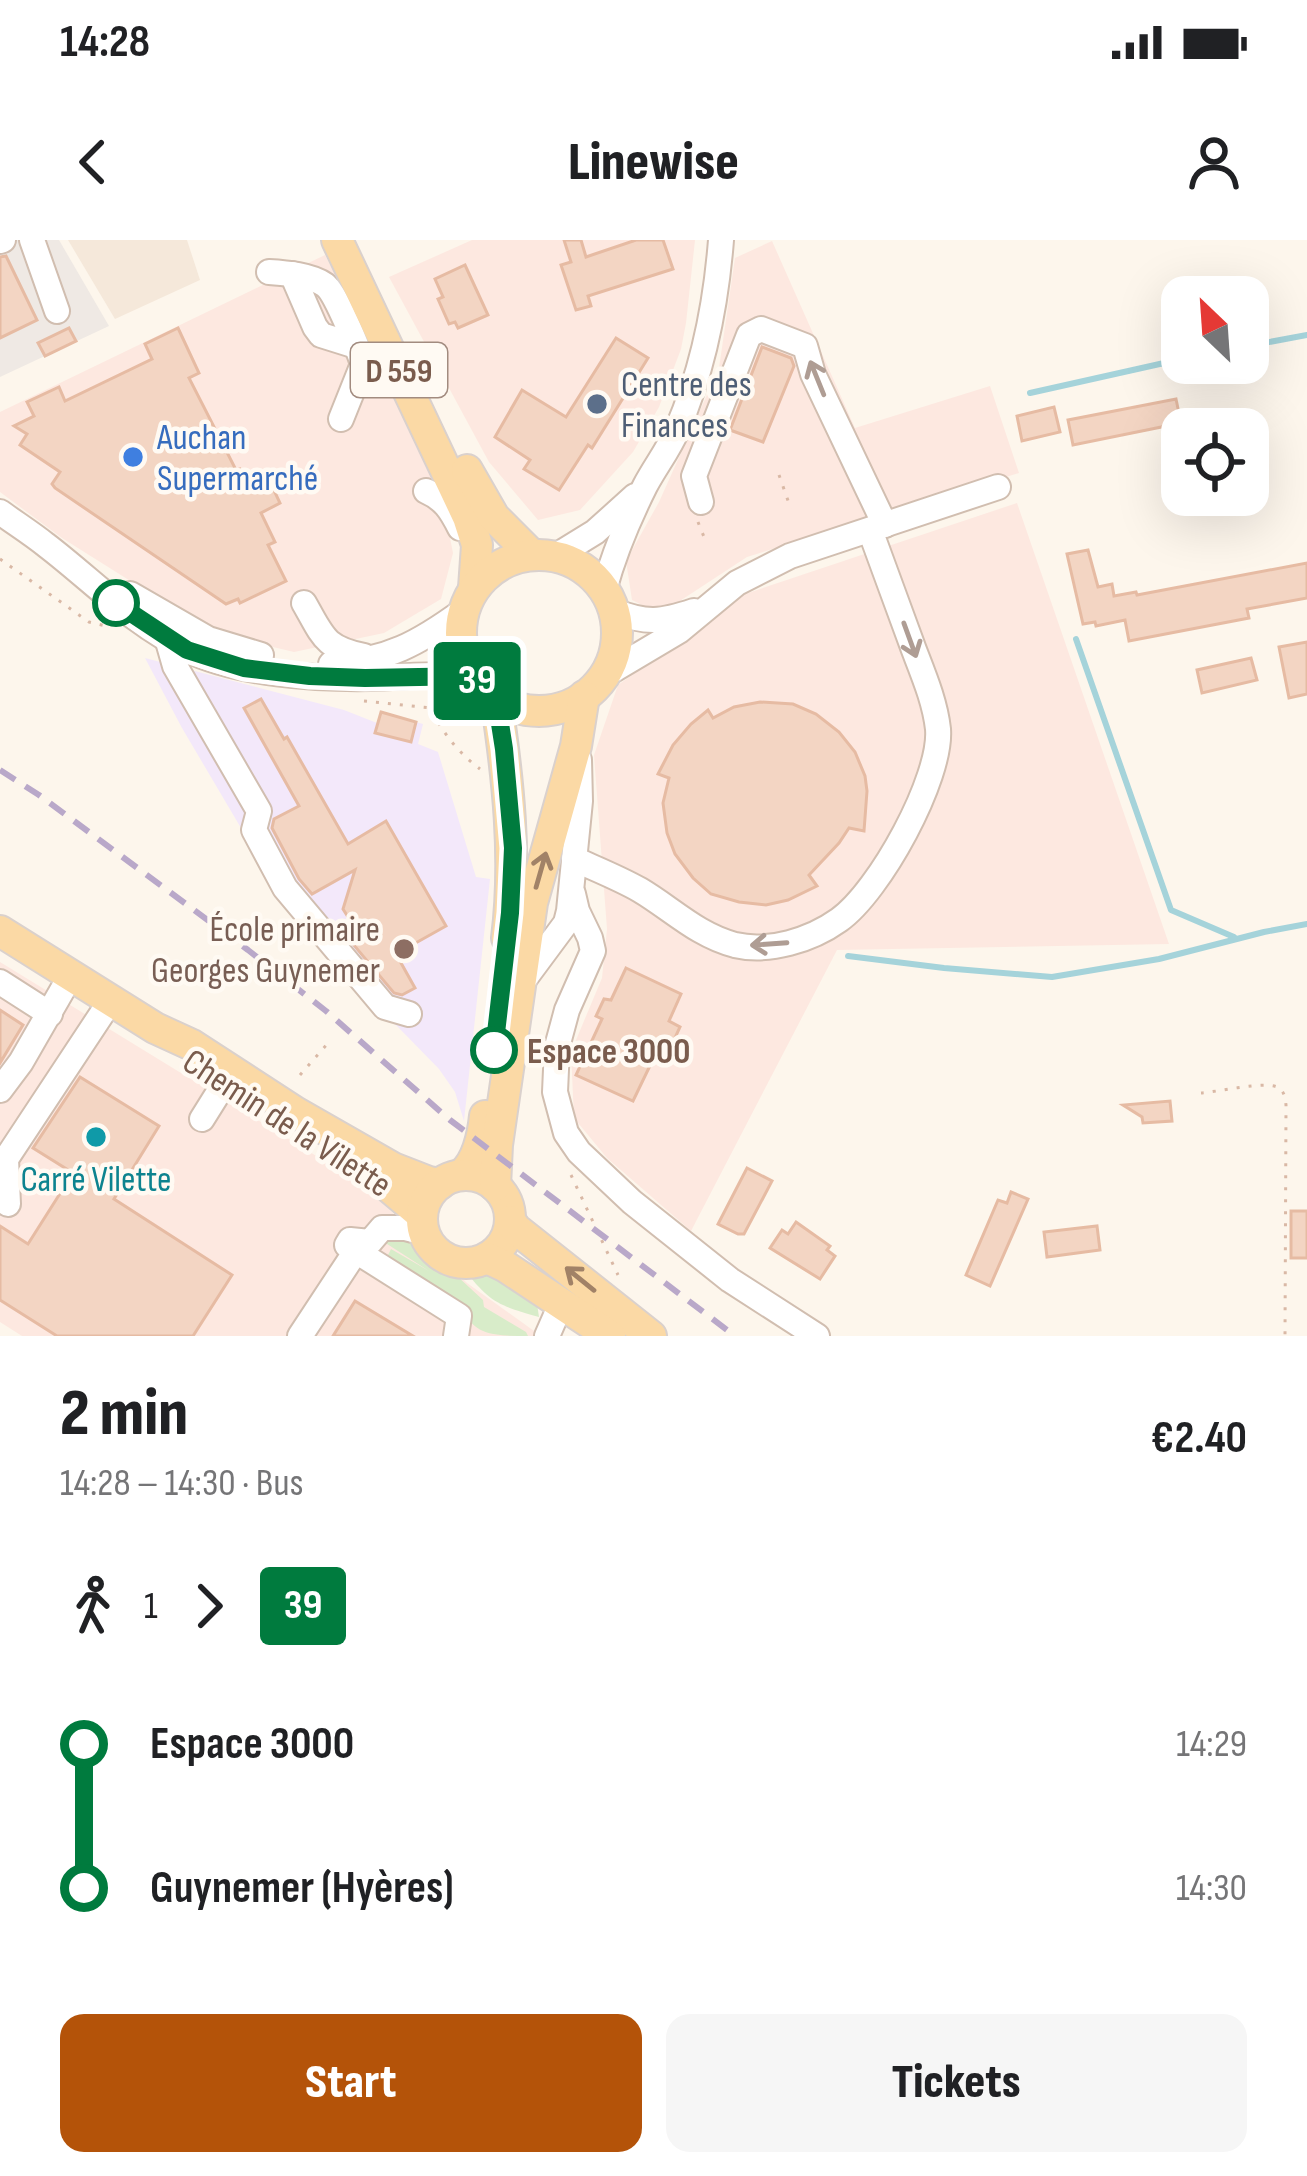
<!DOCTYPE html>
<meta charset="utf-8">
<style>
:root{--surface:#fff;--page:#f6f6f6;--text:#202124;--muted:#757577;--accent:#b45309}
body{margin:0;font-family:"Sofia Sans Condensed",sans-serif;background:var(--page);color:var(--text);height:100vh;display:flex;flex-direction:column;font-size:45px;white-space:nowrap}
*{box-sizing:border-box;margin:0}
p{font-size:39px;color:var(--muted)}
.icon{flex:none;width:66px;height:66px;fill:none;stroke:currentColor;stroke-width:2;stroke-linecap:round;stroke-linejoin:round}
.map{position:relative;height:1096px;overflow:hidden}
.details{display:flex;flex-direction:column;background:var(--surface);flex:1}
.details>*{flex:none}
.badge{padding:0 24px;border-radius:9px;font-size:42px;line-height:78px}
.needle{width:78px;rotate:335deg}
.buttons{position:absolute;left:1161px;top:36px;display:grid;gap:24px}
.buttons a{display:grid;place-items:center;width:108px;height:108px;border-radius:24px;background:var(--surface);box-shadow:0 12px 48px #0002;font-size:60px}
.map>.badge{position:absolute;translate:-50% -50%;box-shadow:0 0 0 6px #fff}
.legs{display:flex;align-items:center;gap:18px;height:132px;padding:0 60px;font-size:39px}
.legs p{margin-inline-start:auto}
.head{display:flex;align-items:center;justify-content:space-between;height:204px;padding:0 60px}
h1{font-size:66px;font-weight:800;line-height:90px}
.button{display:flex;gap:24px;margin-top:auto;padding:24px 60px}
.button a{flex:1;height:138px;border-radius:24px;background:var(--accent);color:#fff;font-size:48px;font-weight:800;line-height:138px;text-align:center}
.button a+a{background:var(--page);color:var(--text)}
ul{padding:0 60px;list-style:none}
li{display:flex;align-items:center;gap:42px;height:144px;font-size:45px}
li i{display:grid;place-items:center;width:18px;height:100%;margin:0 15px;background:currentColor}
li i::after{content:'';width:30px;height:30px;margin:-15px;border:9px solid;border-radius:50%;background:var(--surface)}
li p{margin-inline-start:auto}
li:first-child i{background:linear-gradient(#0000 50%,currentColor 0)}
li:last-child i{background:linear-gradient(currentColor 50%,#0000 0)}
.status{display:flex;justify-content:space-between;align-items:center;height:84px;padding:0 60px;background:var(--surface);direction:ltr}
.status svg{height:33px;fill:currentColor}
header{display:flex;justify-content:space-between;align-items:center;height:156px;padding:0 60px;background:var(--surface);font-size:54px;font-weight:800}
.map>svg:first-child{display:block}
.residential{fill:#f5e8da}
.commercial{fill:#fde8e0}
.industrial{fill:#efe9e4}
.education{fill:#f3e8fa}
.green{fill:#d8ecc9}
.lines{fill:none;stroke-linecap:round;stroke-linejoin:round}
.stream{stroke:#a5d3da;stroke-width:6}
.building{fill:#f3d5c3;stroke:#e6bba3;stroke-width:3}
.minor-casing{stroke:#d1beb0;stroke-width:28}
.major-casing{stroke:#dad1cd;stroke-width:34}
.path{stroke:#d9b8a5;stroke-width:3;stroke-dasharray:3 9;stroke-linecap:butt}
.minor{stroke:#fff;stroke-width:24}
.major{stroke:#fbd9a5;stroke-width:30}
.rail{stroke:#b9a8c9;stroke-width:6;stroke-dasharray:18 12;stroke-linecap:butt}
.oneway{stroke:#af9d94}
.oneway2{stroke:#a18267}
.line-1-casing{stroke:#fff;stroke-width:27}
.line-1{stroke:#007b3e;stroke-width:18}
.service-dot{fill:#5c6f8a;stroke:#fffaf3;stroke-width:4.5}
.shop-dot{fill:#3f7fe0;stroke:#fffaf3;stroke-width:4.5}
.stop-1-dot{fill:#fff;stroke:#007b3e;stroke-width:6}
.education-dot{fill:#8d6e63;stroke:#fffaf3;stroke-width:4.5}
.culture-dot{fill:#0f9aa8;stroke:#fffaf3;stroke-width:4.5}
.labels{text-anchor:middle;stroke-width:9;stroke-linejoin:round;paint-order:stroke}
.shield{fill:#fffaf3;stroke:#a28b7f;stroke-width:3}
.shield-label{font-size:33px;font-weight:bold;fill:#7a5c4d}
.service-label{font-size:36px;fill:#4e5e75;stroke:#fffaf3;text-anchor:start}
.shop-label{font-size:36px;fill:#366cbe;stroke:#fffaf3;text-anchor:start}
.education-label{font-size:36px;fill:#785e54;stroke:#fffaf3;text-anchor:end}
.stop-label{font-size:36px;font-weight:bold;fill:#7a5c4d;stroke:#fffaf3;text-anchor:start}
.street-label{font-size:36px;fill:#7a5c4d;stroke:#fffaf3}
.culture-label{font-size:36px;fill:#0d838f;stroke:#fffaf3}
</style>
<div class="status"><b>14:28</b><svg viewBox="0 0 49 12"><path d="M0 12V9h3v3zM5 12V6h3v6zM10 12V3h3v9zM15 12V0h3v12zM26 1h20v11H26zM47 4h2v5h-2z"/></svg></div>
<header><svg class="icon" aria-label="back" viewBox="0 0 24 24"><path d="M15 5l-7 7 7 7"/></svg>Linewise<svg class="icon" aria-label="person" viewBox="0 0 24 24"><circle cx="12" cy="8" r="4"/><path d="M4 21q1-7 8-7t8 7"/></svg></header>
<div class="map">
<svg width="1307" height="1096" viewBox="0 0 1307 1096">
<rect width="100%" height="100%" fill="#fdf6ec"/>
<path class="residential" d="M68 0H187L200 40 115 79Z"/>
<g class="commercial">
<path d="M472 0H695L686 83 681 109 659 167 633 212 580 270 538 280 489 222 389 37Z"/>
<path d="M772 1 855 188 990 146 1019 233 747 317 660 374 632 360 626 321 659 262 719 128 735 18Z"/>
<path d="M325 15 438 237 453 313 441 359 384 393 294 412 213 393 62 298 0 252V172Z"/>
<path d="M1017 263 1169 704 837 710 691 991 607 918 574 878 571 812 602 738 607 689 594 515 618 445 745 354Z"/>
<path d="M0 722 362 944 467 1043 541 1096H22L0 1082Z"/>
</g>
<path class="industrial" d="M0 0H59L109 86 0 137Z"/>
<path class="education" d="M145 418 344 470 377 483 381 472 423 484 418 504 438 512 476 637 490 639 464 881 455 852 439 829 397 786 374 769 277 649 182 488Z"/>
<g class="green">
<path d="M396 997 413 1005 429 1024 456 1035 483 1060 484 1067 526 1092 528 1096C500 1096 474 1096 466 1073L386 1019 391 1009 429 1031 384 1002Z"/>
<path d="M488 1027 536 1057 539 1077C499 1066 489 1062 464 1029Z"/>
</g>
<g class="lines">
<g class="stream">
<path d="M1248 106 1307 95"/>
<path d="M1030 153 1182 119"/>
<path d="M1076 399 1171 670 1234 697"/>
<path d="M848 716 944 728 1052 737 1159 719 1264 692 1307 684"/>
</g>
</g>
<g class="building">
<path d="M564 0H581L586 17 636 0H663L673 29 588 56 591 66 576 70 561 25 571 22Z"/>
<path d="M6 16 37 80 0 98V17Z"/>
<path d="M465 25 488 75 458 88 455 82 449 84 438 59 443 57 435 39Z"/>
<path d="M69 88 76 101 45 116 38 103Z"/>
<path d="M178 88 199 133 189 138 236 230 240 229 246 241 265 231 280 263 261 273 275 302 268 305 286 341 240 363 238 359 226 364 55 248 52 244 60 232 20 205 27 194 14 186 34 176 27 162 59 147 65 161 152 119 145 104Z"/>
<path d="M616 98 648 118 592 208 588 205 559 250 524 229 530 220 495 197 522 150 566 177Z"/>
<path d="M762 107 791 118 794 126 763 202 730 190Z"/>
<path d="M1176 159 1181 183 1073 205 1068 180Z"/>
<path d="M1054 167 1060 192 1022 201 1017 176Z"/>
<path d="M1088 310 1098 347 1112 344 1114 356 1136 352 1137 355 1307 323V358L1247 369 1249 378 1129 401 1125 380 1096 386 1095 382 1083 384 1067 314Z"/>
<path d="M1307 402V454L1289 458 1279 407Z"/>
<path d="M1251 418 1257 440 1202 453 1197 430Z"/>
<path d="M261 459 284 499 287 497 348 604 386 581 446 686 396 714 415 748 402 755 394 753 342 691 353 685 343 669 355 630 312 654 299 639 272 588 274 579 299 566 244 468Z"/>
<path d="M760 462 793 464 816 474 839 492 855 512 865 536 867 551 864 591 849 588 839 603 809 635 817 646 788 660 766 665 739 662 711 654 693 638 675 614 667 593 663 563 669 538 658 534 673 505 691 484 708 470 713 478 734 467Z"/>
<path d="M381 472 416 482 411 502 375 493Z"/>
<path d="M626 728 681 754 669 781 680 787 668 813 658 809 633 861 576 835 602 779 596 776 604 759 611 760Z"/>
<path d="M0 770 23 785 0 823Z"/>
<path d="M80 837 159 886 114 959 232 1035 193 1096H57L0 1060V986L28 1004 73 933 33 908Z"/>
<path d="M1170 861 1172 881 1143 883 1142 877 1123 865Z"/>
<path d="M747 928 772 941 744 994H738L718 984Z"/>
<path d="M1011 952 1028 959 990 1046 966 1035 998 960 1007 963Z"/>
<rect x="1291" y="971" width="16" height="47"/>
<path d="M796 982 830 1006 827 1010 835 1016 820 1039 770 1008 782 990 788 994Z"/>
<path d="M1097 986 1100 1010 1047 1017 1044 992Z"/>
<path d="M355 1061 413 1096H333Z"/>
</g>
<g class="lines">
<defs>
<g id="minor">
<path d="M32 0 57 71"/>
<path d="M0 1 3 0"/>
<path d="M269 32C286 33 311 35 325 45 336 53 358 109 363 124L341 179"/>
<path d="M292 34 315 87 321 95 356 106"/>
<path d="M426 251C444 259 451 270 460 288"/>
<path d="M701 262 694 236 749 95 761 89 805 106 813 134 885 285"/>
<path d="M0 272C15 283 31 293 46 305 92 340 134 385 188 410 238 434 315 439 371 438 405 437 439 433 473 436"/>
<path d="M556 316 595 292 635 256"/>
<path d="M604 350C614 313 628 280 645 246 655 227 669 209 677 190 703 130 716 64 721 0"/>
<path d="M130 354 208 399 261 415"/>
<path d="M304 363C323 396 324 408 364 416"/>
<path d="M614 371C647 384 661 382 694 371"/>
<path d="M176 382 167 398 175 426 259 571 254 590 285 648 385 767 409 774"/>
<path d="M331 424C387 421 419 403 463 371"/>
<path d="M605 435 679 391 737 343 790 316 998 247"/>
<path d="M574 619C596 629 619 638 640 650 672 669 697 695 735 705 769 713 811 700 839 680 879 652 942 538 938 489 935 462 924 436 914 410 899 370 885 330 870 290"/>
<path d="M573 654 577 671 590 698 593 711 567 770 557 807 555 852 566 893 579 912 632 962 730 1040 817 1096"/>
<path d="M0 742 50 774"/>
<path d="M520 745 566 683 569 671 580 561 579 520"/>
<path d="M0 850 21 822 71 735"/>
<path d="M202 879 232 831"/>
<path d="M8 964 6 919 111 760"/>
<path d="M347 1005 350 1000 370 1002 382 988H405L424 993"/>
<path d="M300 1096 356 1011 459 1076 456 1096"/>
<path d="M547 1096 561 1064"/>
</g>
<g id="major">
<path d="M337 0 468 277 477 305 474 348"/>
<path d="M467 230 494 277 532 315"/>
<circle cx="539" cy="393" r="78"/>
<path d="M496 458C508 538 517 618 507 698"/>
<path d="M0 691 155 788 192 805 295 872 393 928 429 942 440 944"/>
<path d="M368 929 422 975"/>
<path d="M461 935C477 923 483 896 485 876"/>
<circle cx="466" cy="979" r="44"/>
<path d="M495 946 497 905 532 663 576 506 584 456"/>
<path d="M510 981 516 989 651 1096"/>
<path d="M487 1018 506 1027 610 1096"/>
</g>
</defs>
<use href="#minor" class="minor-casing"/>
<use href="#major" class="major-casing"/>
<g class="path">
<path d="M779 235 791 269"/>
<path d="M698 282 704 297"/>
<path d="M0 319 89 382 106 386"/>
<path d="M364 461 431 468C442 493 459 513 480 529"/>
<path d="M300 835 328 803"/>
<path d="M1201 853C1217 852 1264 841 1277 847 1285 851 1285 858 1286 865L1285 1096"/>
<path d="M571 935 618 1035"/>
</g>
<use href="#minor" class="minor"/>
<use href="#major" class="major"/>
<path class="rail" d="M0 530 39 555 248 710 326 771 450 880 735 1096"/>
</g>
<defs><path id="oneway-shaft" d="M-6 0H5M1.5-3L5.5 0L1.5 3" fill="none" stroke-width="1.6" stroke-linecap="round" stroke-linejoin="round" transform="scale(3)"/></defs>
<g class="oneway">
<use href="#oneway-shaft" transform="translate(817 138) rotate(-112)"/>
<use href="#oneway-shaft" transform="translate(910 400) rotate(70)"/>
<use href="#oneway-shaft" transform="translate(769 704) rotate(176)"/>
</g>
<g class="oneway2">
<use href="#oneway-shaft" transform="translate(541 630) rotate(-74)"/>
<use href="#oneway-shaft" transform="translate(580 1039) rotate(-141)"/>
</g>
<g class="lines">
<defs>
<path id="line-1" d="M116 363 187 410 244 428 310 436 365 438 473 436 496 458 504 509 513 608 510 673 494 810"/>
</defs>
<use href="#line-1" class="line-1-casing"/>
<use href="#line-1" class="line-1"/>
</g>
<circle class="service-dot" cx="597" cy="164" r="12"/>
<circle class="shop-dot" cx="133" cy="217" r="12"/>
<g class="stop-1-dot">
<circle cx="116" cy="363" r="21"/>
<circle cx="494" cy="810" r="21"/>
</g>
<circle class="education-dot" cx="404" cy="709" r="12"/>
<circle class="culture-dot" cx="96" cy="897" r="12"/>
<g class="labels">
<rect class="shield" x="351" y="103" width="96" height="54" rx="9"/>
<g class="shield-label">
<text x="399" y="142">D 559</text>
</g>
<g class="service-label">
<text x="621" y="156">Centre des<tspan x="621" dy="41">Finances</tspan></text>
</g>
<g class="shop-label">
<text x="157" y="209">Auchan<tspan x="157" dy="41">Supermarché</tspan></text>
</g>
<g class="education-label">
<text x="380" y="701">École primaire<tspan x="380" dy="41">Georges Guynemer</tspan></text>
</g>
<g class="stop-label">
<text x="527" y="823">Espace 3000</text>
</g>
<g class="street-label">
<text transform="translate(288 882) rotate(33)" y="13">Chemin de la Vilette</text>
</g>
<g class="culture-label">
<text x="96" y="951">Carré Vilette</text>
</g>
</g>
</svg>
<div class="buttons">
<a><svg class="needle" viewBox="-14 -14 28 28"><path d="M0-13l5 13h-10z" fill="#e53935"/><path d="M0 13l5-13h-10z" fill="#757577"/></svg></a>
<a><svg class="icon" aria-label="locate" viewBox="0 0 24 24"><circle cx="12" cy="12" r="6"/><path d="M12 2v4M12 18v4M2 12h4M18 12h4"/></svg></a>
</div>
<b class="badge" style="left:477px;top:441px;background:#007b3e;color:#fff">39</b>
</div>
<section class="details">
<div class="head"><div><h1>2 min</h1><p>14:28 – 14:30 · Bus</p></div><b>€2.40</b></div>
<div class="legs"><svg class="icon" aria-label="walk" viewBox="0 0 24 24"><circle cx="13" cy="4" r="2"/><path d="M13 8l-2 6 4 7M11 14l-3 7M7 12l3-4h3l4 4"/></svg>1<svg class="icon" aria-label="forward" viewBox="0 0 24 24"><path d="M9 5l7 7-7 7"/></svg><b class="badge" style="background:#007b3e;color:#fff">39</b></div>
<ul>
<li><i style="color:#007b3e"></i><b>Espace 3000</b><p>14:29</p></li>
<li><i style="color:#007b3e"></i><b>Guynemer (Hyères)</b><p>14:30</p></li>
</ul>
<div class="button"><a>Start</a><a>Tickets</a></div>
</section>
